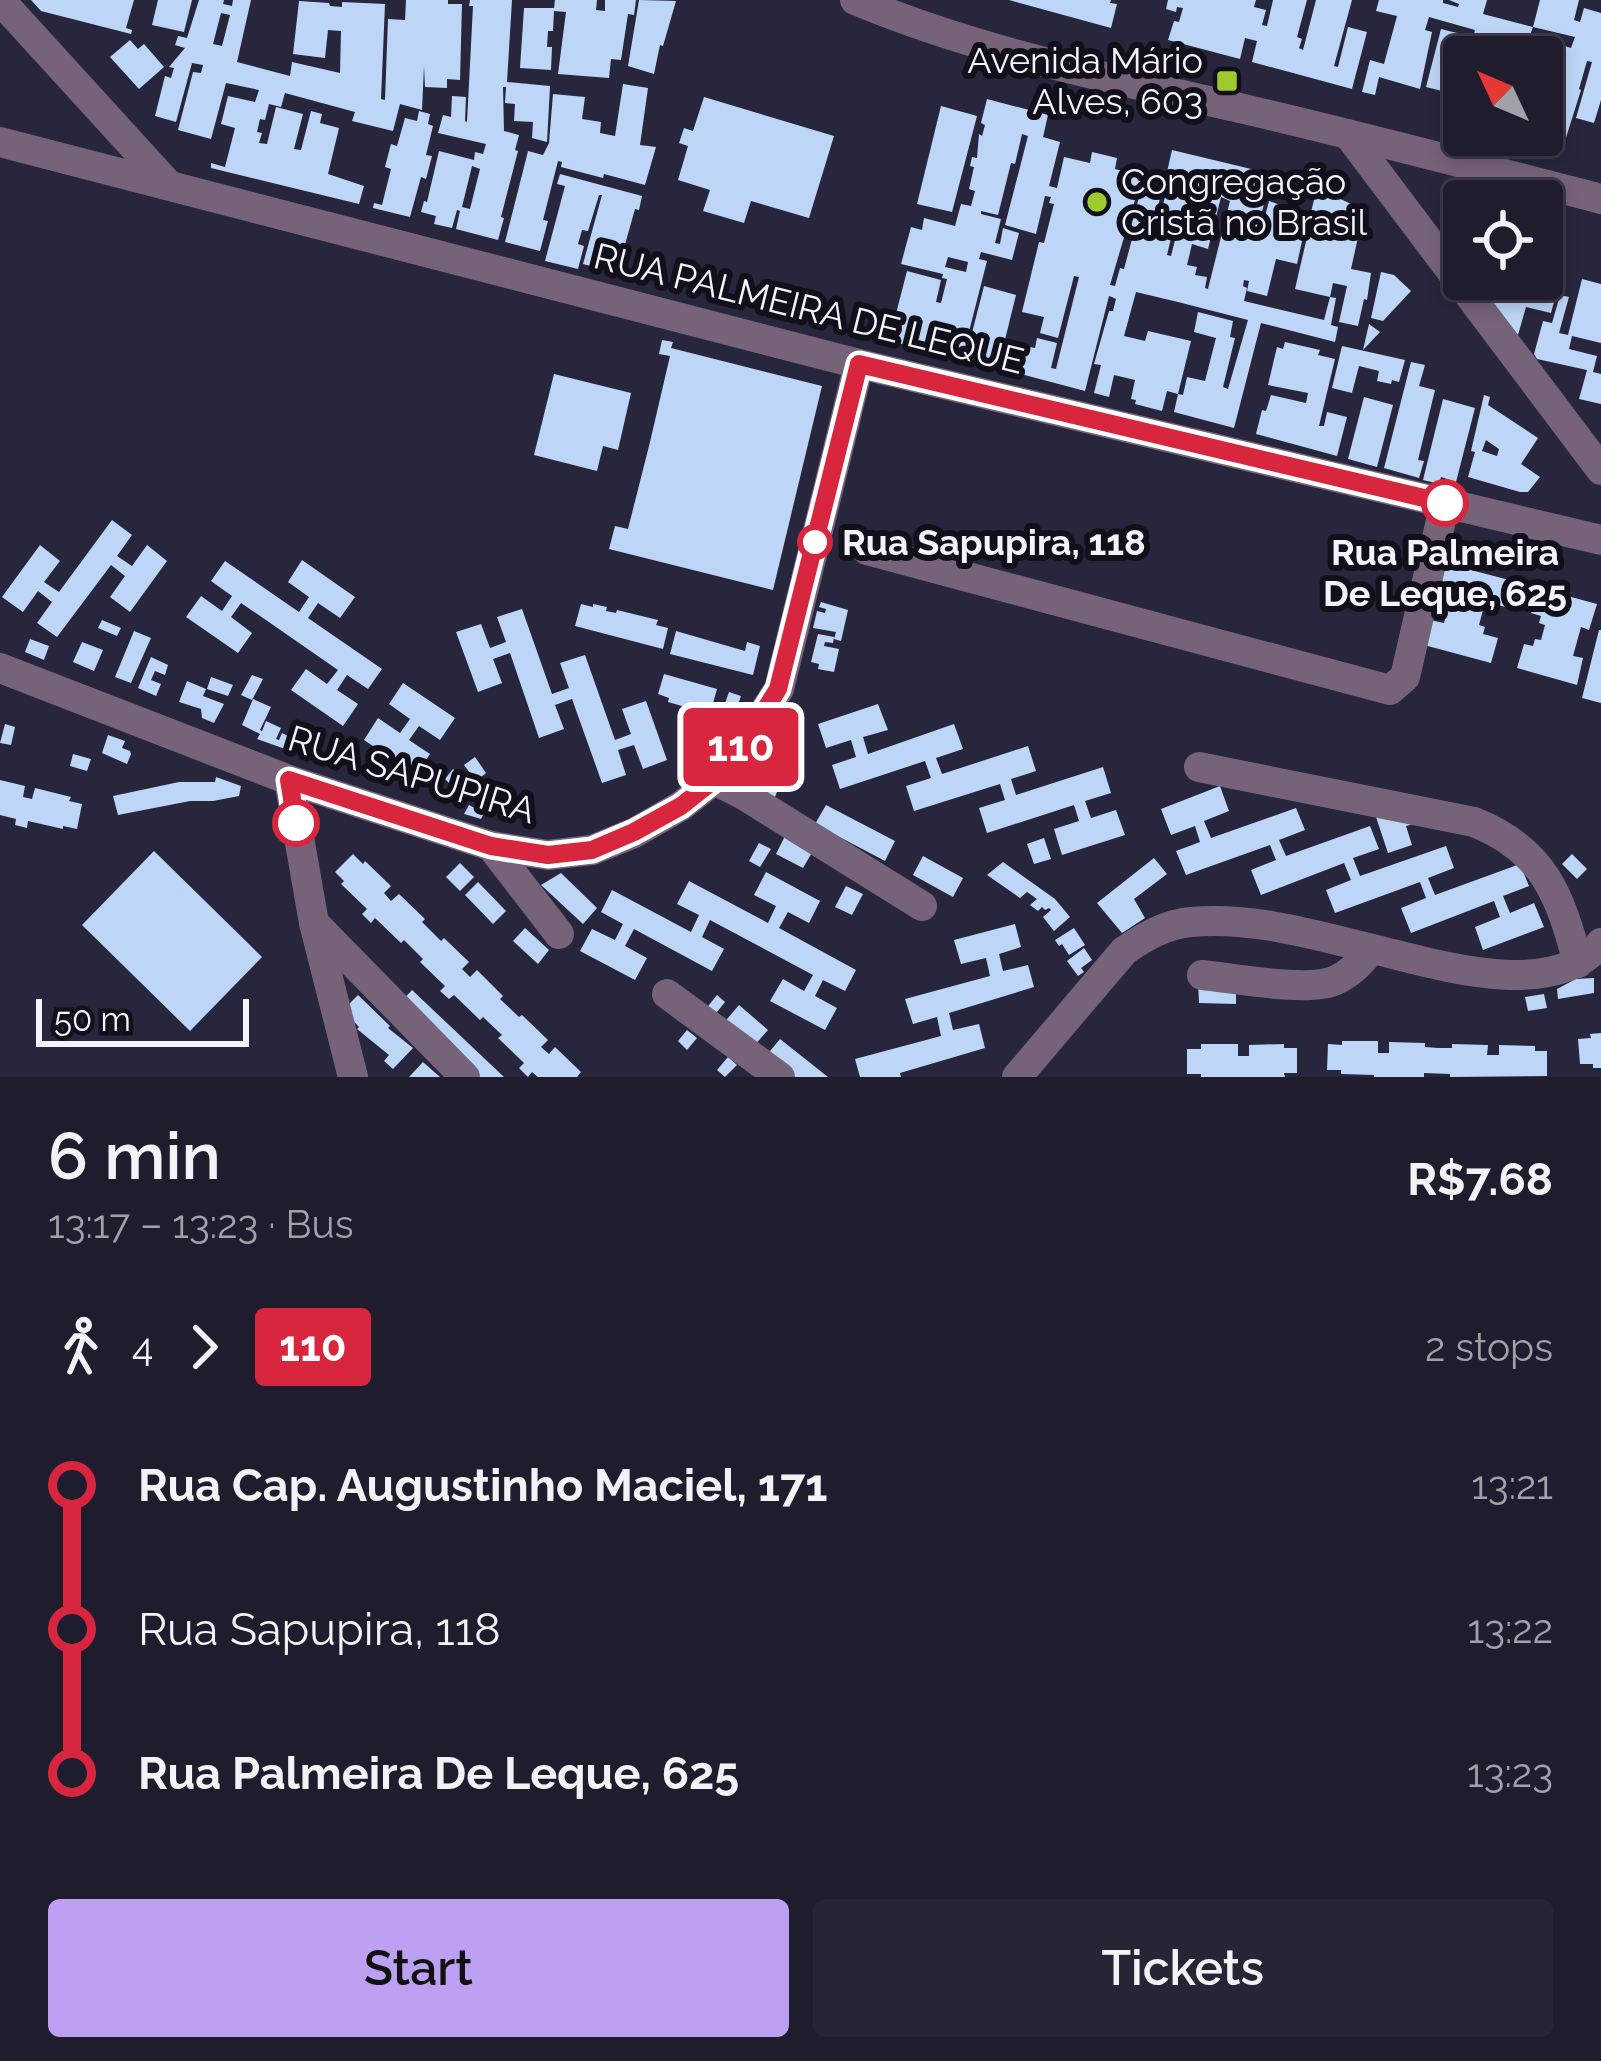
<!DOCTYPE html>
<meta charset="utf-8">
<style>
:root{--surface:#1e1c2d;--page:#262535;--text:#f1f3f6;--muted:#a1a1aa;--line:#3c3a49;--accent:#bca0f2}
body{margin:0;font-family:Raleway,sans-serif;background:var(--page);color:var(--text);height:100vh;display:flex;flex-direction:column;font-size:45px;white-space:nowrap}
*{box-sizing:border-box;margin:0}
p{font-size:39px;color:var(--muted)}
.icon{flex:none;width:66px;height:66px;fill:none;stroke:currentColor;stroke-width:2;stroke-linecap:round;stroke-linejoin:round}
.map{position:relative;height:1077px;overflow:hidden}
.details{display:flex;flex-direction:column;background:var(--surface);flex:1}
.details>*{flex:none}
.badge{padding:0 24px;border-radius:9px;font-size:42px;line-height:78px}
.needle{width:78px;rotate:314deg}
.tools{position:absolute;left:1443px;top:36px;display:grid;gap:24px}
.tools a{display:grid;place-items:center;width:120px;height:120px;border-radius:12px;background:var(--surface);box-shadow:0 6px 18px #0003,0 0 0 3px var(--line);font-size:60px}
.scale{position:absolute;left:36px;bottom:30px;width:213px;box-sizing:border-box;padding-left:12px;border:6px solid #f4f3fd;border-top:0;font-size:33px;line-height:42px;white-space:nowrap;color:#f4f3fd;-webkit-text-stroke:9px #11101a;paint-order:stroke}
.map>.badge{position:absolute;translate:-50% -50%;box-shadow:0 0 0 6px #fff}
.legs{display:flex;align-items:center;gap:18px;height:132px;padding:0 48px;font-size:39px}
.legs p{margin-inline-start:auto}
.overview{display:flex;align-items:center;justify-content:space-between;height:204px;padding:0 48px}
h1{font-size:66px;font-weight:600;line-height:90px}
.cta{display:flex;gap:24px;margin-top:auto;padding:24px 48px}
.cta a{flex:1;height:138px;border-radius:12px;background:var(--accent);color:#111;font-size:48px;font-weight:600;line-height:138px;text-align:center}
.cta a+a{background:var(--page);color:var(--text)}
ul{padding:0 48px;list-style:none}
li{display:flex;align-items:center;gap:42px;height:144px;font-size:45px}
li i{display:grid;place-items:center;width:18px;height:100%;margin:0 15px;background:currentColor}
li i::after{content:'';width:30px;height:30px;margin:-15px;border:9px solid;border-radius:50%;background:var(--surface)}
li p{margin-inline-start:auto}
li:first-child i{background:linear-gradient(#0000 50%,currentColor 0)}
li:last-child i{background:linear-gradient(currentColor 50%,#0000 0)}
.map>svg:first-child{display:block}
.building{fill:#bdd6f8;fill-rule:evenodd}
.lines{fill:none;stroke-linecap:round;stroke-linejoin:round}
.minor{stroke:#766379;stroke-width:30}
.tertiary{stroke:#766379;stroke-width:30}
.line-1-casing{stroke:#fff;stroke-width:27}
.line-1{stroke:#d7263d;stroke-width:18}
.poi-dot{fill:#9eca2e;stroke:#11101a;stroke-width:4.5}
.stop-1-dot{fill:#fff;stroke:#d7263d;stroke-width:6}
.labels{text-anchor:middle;stroke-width:12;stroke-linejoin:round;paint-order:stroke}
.poi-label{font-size:36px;fill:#f4f3fd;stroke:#11101a;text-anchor:end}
.street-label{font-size:36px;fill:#f4f3fd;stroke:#11101a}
.stop-label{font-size:36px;font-weight:bold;fill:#f4f3fd;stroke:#11101a;text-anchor:start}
</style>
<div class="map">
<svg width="1601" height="1077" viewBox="0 0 1601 1077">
<rect width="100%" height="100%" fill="#28263c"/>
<g class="building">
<path d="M31 0H134L126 28 132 30 131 34 41 11Z"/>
<path d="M158 0H192L184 32 152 25Z"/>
<path d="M199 0H224L223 4 232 6 233 0H251L237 62 290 76 292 62 340 73 341 31 328 30 325 58 293 54 299 1 329 3 330 6 342 7V2L385 4 381 99 385 100 388 19 405 20 406 0H448V4H462L460 80 447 79V88L425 87 424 66 422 110 400 104 393 131 352 121 355 112 285 93 281 107 269 104 265 120 260 119 257 132 262 133 259 143 267 144 276 107 303 114 294 149 301 150 311 111 322 114 320 123 339 128 328 174 364 186 359 204 211 168V163L225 167 235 128 221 124 228 96 255 102 259 90 226 83 211 139 178 130 193 72 201 73 203 65 192 63 176 122 155 116 165 76 171 78 174 68 169 67 185 48 175 45 178 36 187 38ZM221 13 230 15 222 46 213 44Z"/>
<path d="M470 0H512L507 82 550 86 547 142 532 138 533 122 514 121 515 104 505 103 506 87H503L504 131 519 135 515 150 518 151 501 217 504 218 498 240 456 229 460 211 457 210 452 228 434 224 436 216 421 212 424 201 427 202 439 151 474 160 475 152 483 154 486 144 438 133 443 115 451 117 452 96 466 97 465 121 467 122 473 6H469ZM472 166 480 169 470 209 462 207Z"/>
<path d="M555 0H597L596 10 605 11V0H636L634 15 628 14 621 60 611 59 609 78 558 74 566 12 554 11 553 31H548L547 47H552L551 70 520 68 524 8H554Z"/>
<path d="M639 0 676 1 663 46 660 45 654 74 628 66Z"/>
<path d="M1009 0H1111L1110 3 1117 4 1111 28Z"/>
<path d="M1168 0H1256L1254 7 1266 10 1262 25 1267 26 1273 0H1307L1297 37 1302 39 1299 48 1303 50 1316 0H1352L1334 66 1338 67 1348 27 1367 32 1352 89 1252 62 1257 41 1245 38 1240 59 1168 40 1174 21 1179 22 1183 8 1177 7 1176 12 1166 9Z"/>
<path d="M1379 0H1443V3L1458 7 1459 4 1449 0H1487L1483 14 1533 27 1522 57H1464V121L1448 117 1454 94 1426 87 1441 29 1473 37 1475 30 1429 17 1425 30 1432 32 1420 89 1379 77 1375 95 1362 92 1370 60 1384 64 1397 16 1376 11Z"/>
<path d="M1540 0H1579L1574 20 1580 22 1584 8 1601 13V100L1594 123 1576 118 1592 62 1587 61 1579 89 1581 90 1564 144 1546 140 1548 132 1542 130V74L1551 42 1571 48 1575 37 1533 27Z"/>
<path d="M130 40 138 49 144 44 164 67 139 89 110 57Z"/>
<path d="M623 84 648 88 640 145 656 147 645 185 604 174 603 178 561 167 562 162 558 161 543 220 548 221 540 251 505 242 528 151 543 155 549 143 553 94 585 97 582 119 601 122 600 133 615 136Z"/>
<path d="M704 97 834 136 809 218 751 201 744 223 703 211 710 190 678 180 688 146 679 143 684 128 693 131Z"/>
<path d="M987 99 1048 115 1043 137 1060 142 1049 186 1057 188 1064 157 1090 163 1092 152 1117 158 1115 169 1142 176 1110 285 1115 286 1120 268 1124 269 1135 228 1131 227 1141 190 1161 194 1152 231 1156 232 1165 197 1160 196 1163 186 1168 187 1172 173 1167 172 1172 150 1276 175 1270 197 1266 196 1256 235 1260 236 1269 201 1310 216 1317 188 1364 210 1351 269 1371 273 1367 300 1364 299 1358 326 1339 322 1347 286 1333 283 1330 297 1336 298 1331 325 1338 327 1335 342 1261 323 1234 428 1174 412 1178 394 1183 395 1187 377 1205 381 1216 338 1194 332 1198 312 1233 321 1230 337 1235 338 1223 387 1228 389 1248 320 1178 302 1136 292 1124 336 1145 341 1148 331 1191 341 1178 394 1167 391 1162 411 1135 404 1136 400 1131 399 1135 380 1114 375 1109 397 1094 393 1101 365 1094 364 1109 311H1113L1116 299 1112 297 1109 296 1085 391 1017 373 1024 346 1035 348 1037 338 1057 343 1051 368 1056 369 1079 277 1074 276 1058 338 1040 333 1044 317 1022 312 1039 242 1044 243 1054 204 1049 203 1051 197 1045 196 1036 234 1005 225 1028 136 1022 134 1015 164 1011 163 998 215 981 211V214L1001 219 995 243 1000 244 1003 228 1019 233 1012 260 981 252 979 259 987 261 962 359 882 339 884 328 892 329 907 271 941 280 936 302 941 303 947 279 942 278 943 274 901 264 911 227 922 230 924 218 955 226 961 204 971 206 975 191 969 189 974 167 970 166 972 157 977 158 979 134 982 136 985 125 981 123ZM1221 197 1230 201 1208 289 1205 288 1207 277 1195 275 1197 267 1187 265 1192 244 1208 249ZM1177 214 1181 216 1171 256 1167 255ZM1304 232 1308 233 1295 289 1330 297 1324 320 1244 301 1247 288 1243 286 1244 280 1249 281 1247 291 1267 296 1276 259 1297 264ZM948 257 968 262 966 272 945 267Z"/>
<path d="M941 106 977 116 952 212 917 204Z"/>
<path d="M419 111 430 114 428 124 433 126 426 155 432 156 426 179 421 177 410 217 373 208 374 203 382 205 391 169 385 167 391 144 397 146 405 118 417 121Z"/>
<path d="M560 174 642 196 639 210 635 209 617 273 583 264 602 195H599L588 231 582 230 578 244 584 246 578 269 545 261 565 186 557 184Z"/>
<path d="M1542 267 1562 272 1551 313 1526 307 1518 335 1493 304 1499 279H1542Z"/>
<path d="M1381 272 1394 275 1411 291 1383 321 1371 318Z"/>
<path d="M1582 279 1601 284V343L1572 336 1569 349 1597 356 1593 372 1601 374V404L1579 399 1587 370 1537 359 1534 354 1543 321 1552 323 1560 295 1569 297 1559 333 1568 335Z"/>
<path d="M984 286 1016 295 998 368 965 360Z"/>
<path d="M1369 324 1380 332 1363 350Z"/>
<path d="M662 340 673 342 671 348 822 386 773 590 609 549 615 526 628 529 650 442 670 356 659 354Z"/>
<path d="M1285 342 1320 350 1318 355 1335 359 1319 426H1324L1327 412 1347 417 1337 456 1256 434 1262 410 1266 411 1271 395 1306 403 1308 393 1268 385 1277 347 1283 349Z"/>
<path d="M1342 346 1405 360 1399 382 1392 380 1391 384 1377 381 1379 371 1359 366 1352 393 1332 388Z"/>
<path d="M1411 362 1425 365 1419 386 1435 390 1418 460 1424 461 1419 478 1384 468Z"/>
<path d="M554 374 631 393 618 450 603 446 597 471 534 455Z"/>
<path d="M1484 395 1490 397 1488 405 1538 438 1521 464 1540 477 1528 492H1520L1468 477 1475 452 1471 451ZM1486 440 1499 449 1497 456 1482 451Z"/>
<path d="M1364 397 1393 405 1377 467 1348 459Z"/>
<path d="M1443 399 1475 408 1456 482 1441 477 1439 484 1423 480Z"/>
<path d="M112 520 132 535 117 556 132 566 147 545 167 561 130 612 110 597 125 576 111 565 57 637 37 623 52 602 38 591 23 612 2 597 40 545 60 561 44 582 59 592Z"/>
<path d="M302 560 355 597 340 618 318 603 308 618 382 669 368 689 347 675 337 690 358 704 343 726 291 690 306 669 327 684 338 670 263 618 241 603 231 617 252 633 238 653 186 617 201 596 222 611 232 596 211 581 225 561 299 612 309 597 288 582Z"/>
<path d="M1444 563 1513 581 1506 607 1491 604 1489 611 1483 610 1479 625 1485 627 1483 634 1498 638 1491 663 1424 645 1430 620 1444 623 1452 594 1437 589Z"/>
<path d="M1538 588 1597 604 1589 630 1581 627 1573 656 1583 658 1577 685 1517 668 1524 644 1533 646 1535 639 1541 640 1545 625 1539 623 1541 616 1531 613Z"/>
<path d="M821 602 848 610 841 641 834 639 836 632 813 628 817 611 825 613 826 609 819 607Z"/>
<path d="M581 604 593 607V604L607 607 606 611 616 613 617 610 658 620 656 625 668 628 663 649 575 626Z"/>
<path d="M522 609 552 694 569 688 560 663 585 655 615 740 631 734 622 709 646 701 667 760 643 769 634 745 618 750 626 775 602 783 572 699 555 705 564 729 539 738 510 653 493 659 502 683 478 692 456 632 481 624 490 648 506 642 497 617Z"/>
<path d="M102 620 121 628 117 636 98 628Z"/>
<path d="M1599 630H1601V703L1582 698Z"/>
<path d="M134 631 151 638 131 683 115 677Z"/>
<path d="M676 631 745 651 747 642 760 646 753 675 670 654Z"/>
<path d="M818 634 834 637 833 643 825 642 824 646 839 649 834 672 818 669 819 664 811 662Z"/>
<path d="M30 639 49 646 44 660 25 652Z"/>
<path d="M82 642 103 650 94 671 73 662Z"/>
<path d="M151 657 168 665 165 675 155 671 151 680 161 684 156 696 138 688Z"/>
<path d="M664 674 717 689 710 714 668 702 669 698 658 694Z"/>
<path d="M252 675 263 679 252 700 241 695Z"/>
<path d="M211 677 233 685 228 696 207 689Z"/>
<path d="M187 681 206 689 203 696 224 704 214 723 202 718 201 709 179 702Z"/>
<path d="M403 683 455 718 440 740 419 726 409 740 430 754 416 775 364 740 378 718 400 733 410 719 389 704Z"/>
<path d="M729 692 741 696 734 716 722 712Z"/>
<path d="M253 699 271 707 260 730 262 731 266 721 281 728 276 739 279 740 282 733 294 739 288 750 257 739 260 734 242 725Z"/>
<path d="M878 704 888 730 863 737 868 754 954 724 963 749 936 758 942 774 1028 746 1036 771 1011 779 1016 795 1103 767 1111 793 1085 801 1091 818 1116 810 1125 835 1062 855 1054 829 1079 821 1074 805 987 833 979 808 1005 800 1000 784 914 811 906 786 931 778 925 761 840 789 832 765 856 757 851 740 826 748 818 724Z"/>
<path d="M5 724 15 727 11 745 0 743Z"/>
<path d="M108 735 125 741 122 748 130 751 131 754 127 764 102 753Z"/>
<path d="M73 754 91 759 87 771 70 766Z"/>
<path d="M475 757 486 773 476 781 464 765Z"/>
<path d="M453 769 470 785 461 795 445 779Z"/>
<path d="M216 777 241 786 239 796 213 801H190L118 815 113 796 179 782H215Z"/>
<path d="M772 779 781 783 774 799 765 795Z"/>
<path d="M0 780 25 786 23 797 32 799 35 788 71 797 69 801 82 804 77 829 63 826V829L28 821 27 828 15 825 16 819 0 815Z"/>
<path d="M1220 786 1229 811 1204 821 1211 838 1296 808 1305 830 1279 840 1286 856 1370 826 1379 849 1353 858 1360 876 1446 846 1454 868 1428 878 1435 895 1520 864 1529 886 1503 896 1510 913 1534 903 1544 927 1483 950 1475 927 1500 917 1494 901 1411 933 1401 908 1426 898 1420 882 1335 913 1326 890 1351 880 1344 863 1261 895 1251 870 1276 860 1270 845 1186 875 1176 851 1200 842 1195 826 1171 835 1161 809Z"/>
<path d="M469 805 484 813 481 819 464 814Z"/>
<path d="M826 805 895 841 885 861 815 824Z"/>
<path d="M1375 814 1413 824 1406 826 1412 845 1388 853Z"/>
<path d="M786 834 814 849 803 868 776 854Z"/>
<path d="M1044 838 1051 859 1034 864 1027 844Z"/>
<path d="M759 843 771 849 760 867 749 861Z"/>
<path d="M154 851 262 957 190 1031 82 925Z"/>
<path d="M353 854 363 864 365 861 391 886 384 893 391 901 399 894 425 919 422 922 441 941 444 938 469 962 462 969 470 977 477 970 503 996 500 999 519 1017 522 1015 548 1040 541 1047 549 1054 555 1047 581 1072 577 1077H538L532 1072 528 1077 519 1068 524 1063 498 1038 502 1035 483 1017 480 1020 454 995 449 999 440 991 445 986 420 962 423 959 404 940 401 943 375 918 371 923 362 914 367 909 341 884 344 881 335 872Z"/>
<path d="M1572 854 1587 869 1577 879 1562 864Z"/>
<path d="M923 856 963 878 953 897 913 875Z"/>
<path d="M1154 858 1167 874 1134 899 1145 918 1122 933 1097 903Z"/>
<path d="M1003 862 1055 899 1070 917 1054 931 1043 917 1051 910 1049 908 1045 910 1042 907 1038 911 1030 905 1037 899 1027 892 1020 898 987 875Z"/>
<path d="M460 863 474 877 460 891 446 877Z"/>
<path d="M766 872 820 901 809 923 788 912 779 928 856 970 845 991 823 980 815 996 837 1008 825 1030 770 1001 783 979 804 991 813 975 710 920 702 937 724 949 712 971 634 929 625 946 647 958 635 980 580 951 592 929 615 940 623 924 601 912 612 890 691 932 699 915 677 904 689 881 768 923 776 906 754 895Z"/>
<path d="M561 873 597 908 583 924 541 885Z"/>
<path d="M478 882 506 911 493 924 465 895Z"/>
<path d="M846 886 863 894 852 915 835 907Z"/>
<path d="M1015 924 1021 947 999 954 1003 971 1028 965 1034 987 949 1013 953 1030 979 1024 985 1048 900 1073 901 1077H860L855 1059 941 1036 937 1017 913 1024 905 999 990 976 986 958 961 964 954 940Z"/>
<path d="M525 928 549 950 538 964 513 941Z"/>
<path d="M1074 928 1085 945 1069 955 1062 944 1059 946 1055 940Z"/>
<path d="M1084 948 1092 960 1081 968 1084 972 1078 976 1067 961Z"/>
<path d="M1594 978V993L1558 999 1557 989 1576 979Z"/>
<path d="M1198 981H1236V1004L1199 1003Z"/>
<path d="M412 990 504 1077H476L399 1004Z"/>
<path d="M1544 994 1547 1008 1528 1011 1525 997Z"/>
<path d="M358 995 390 1026 388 1028 413 1048 393 1069 384 1061 389 1055 357 1029 359 1027 343 1010Z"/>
<path d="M717 995 725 1002 713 1017 705 1010Z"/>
<path d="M739 1005 768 1030 753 1047 722 1025Z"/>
<path d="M687 1030 697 1038 687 1050 678 1041Z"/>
<path d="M1601 1033V1068H1593V1064H1580L1578 1039 1591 1038 1590 1034Z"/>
<path d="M780 1039 828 1077H792L766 1056Z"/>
<path d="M1342 1041H1378V1053H1389V1042L1425 1043V1047L1438 1048H1452V1044L1488 1045 1487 1055H1499V1045L1535 1046V1051H1547V1076L1450 1077V1074L1424 1073V1077H1374V1075L1341 1074V1070H1327L1328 1044 1342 1045Z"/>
<path d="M1201 1044H1238V1056H1249V1045L1284 1044V1048H1297V1073H1284L1285 1077H1201V1074H1187V1049H1201Z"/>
<path d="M728 1057 737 1065 725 1077 717 1070Z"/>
<path d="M423 1062 440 1077H409Z"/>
</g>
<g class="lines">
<g class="minor">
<path d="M0 0 166 182"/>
<path d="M1348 134 1601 470"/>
<path d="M0 142 859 364 1601 540"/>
<path d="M867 550 1390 690 1405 677 1445 503"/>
<path d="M0 668 289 780 491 846 548 855 592 850 634 833 681 806 714 780 741 748 779 689 859 364"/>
<path d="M1199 767 1474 822C1544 850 1560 895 1578 963"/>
<path d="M289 780 314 923 353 1077"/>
<path d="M714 780 744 795 922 906"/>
<path d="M491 846 559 934"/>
<path d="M318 927 465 1077"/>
<path d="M1202 975C1233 978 1310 993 1336 980 1351 973 1362 962 1371 949"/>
<path d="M667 994 780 1077"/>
<path d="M1017 1077 1124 951C1144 937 1166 924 1191 922 1251 916 1315 935 1373 949 1435 964 1553 1002 1601 943"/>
</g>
<path class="tertiary" d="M855 0C979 52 1113 79 1244 109 1364 137 1482 168 1601 199"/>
</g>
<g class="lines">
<defs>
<path id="line-1" d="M296 823 289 780 491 846 548 855 592 850 634 832 681 806 714 780 741 748 778 689 859 364 1445 503"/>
</defs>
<use href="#line-1" class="line-1-casing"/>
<use href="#line-1" class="line-1"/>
</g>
<g class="poi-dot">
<rect x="1215" y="69" width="24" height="24" rx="6"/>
<circle cx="1097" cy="202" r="12"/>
</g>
<g class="stop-1-dot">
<circle cx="1445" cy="503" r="21"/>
<circle cx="815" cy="542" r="15"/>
<circle cx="296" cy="823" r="21"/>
</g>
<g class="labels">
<g class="poi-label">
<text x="1203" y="73">Avenida Mário<tspan x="1203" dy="41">Alves, 603</tspan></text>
<text x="1121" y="194" text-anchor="start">Congregação<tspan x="1121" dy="41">Cristã no Brasil</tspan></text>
</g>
<g class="street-label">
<text transform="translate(809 308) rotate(14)" y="13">RUA PALMEIRA DE LEQUE</text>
<text transform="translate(412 774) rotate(17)" y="13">RUA SAPUPIRA</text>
</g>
<g class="stop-label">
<text x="842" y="555">Rua Sapupira, 118</text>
<text x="1445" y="565" text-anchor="middle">Rua Palmeira<tspan x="1445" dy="41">De Leque, 625</tspan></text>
</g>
</g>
</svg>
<div class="tools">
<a><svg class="needle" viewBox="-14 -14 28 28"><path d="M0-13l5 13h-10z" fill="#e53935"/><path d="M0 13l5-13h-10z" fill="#a1a1aa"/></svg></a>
<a><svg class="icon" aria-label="locate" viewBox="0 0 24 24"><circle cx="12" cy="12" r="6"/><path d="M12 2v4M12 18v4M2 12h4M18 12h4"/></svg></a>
</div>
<div class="scale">50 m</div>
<b class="badge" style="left:741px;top:747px;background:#d7263d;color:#fff">110</b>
</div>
<section class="details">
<div class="overview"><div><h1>6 min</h1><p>13:17 – 13:23 · Bus</p></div><b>R$7.68</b></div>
<div class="legs"><svg class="icon" aria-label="walk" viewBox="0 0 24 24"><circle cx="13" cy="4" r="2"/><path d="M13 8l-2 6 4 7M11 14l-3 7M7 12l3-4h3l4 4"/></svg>4<svg class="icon" aria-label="forward" viewBox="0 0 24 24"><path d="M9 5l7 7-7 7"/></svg><b class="badge" style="background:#d7263d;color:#fff">110</b><p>2 stops</p></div>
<ul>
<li><i style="color:#d7263d"></i><b>Rua Cap. Augustinho Maciel, 171</b><p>13:21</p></li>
<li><i style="color:#d7263d"></i><span>Rua Sapupira, 118</span><p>13:22</p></li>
<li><i style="color:#d7263d"></i><b>Rua Palmeira De Leque, 625</b><p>13:23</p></li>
</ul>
<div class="cta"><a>Start</a><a>Tickets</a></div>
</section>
